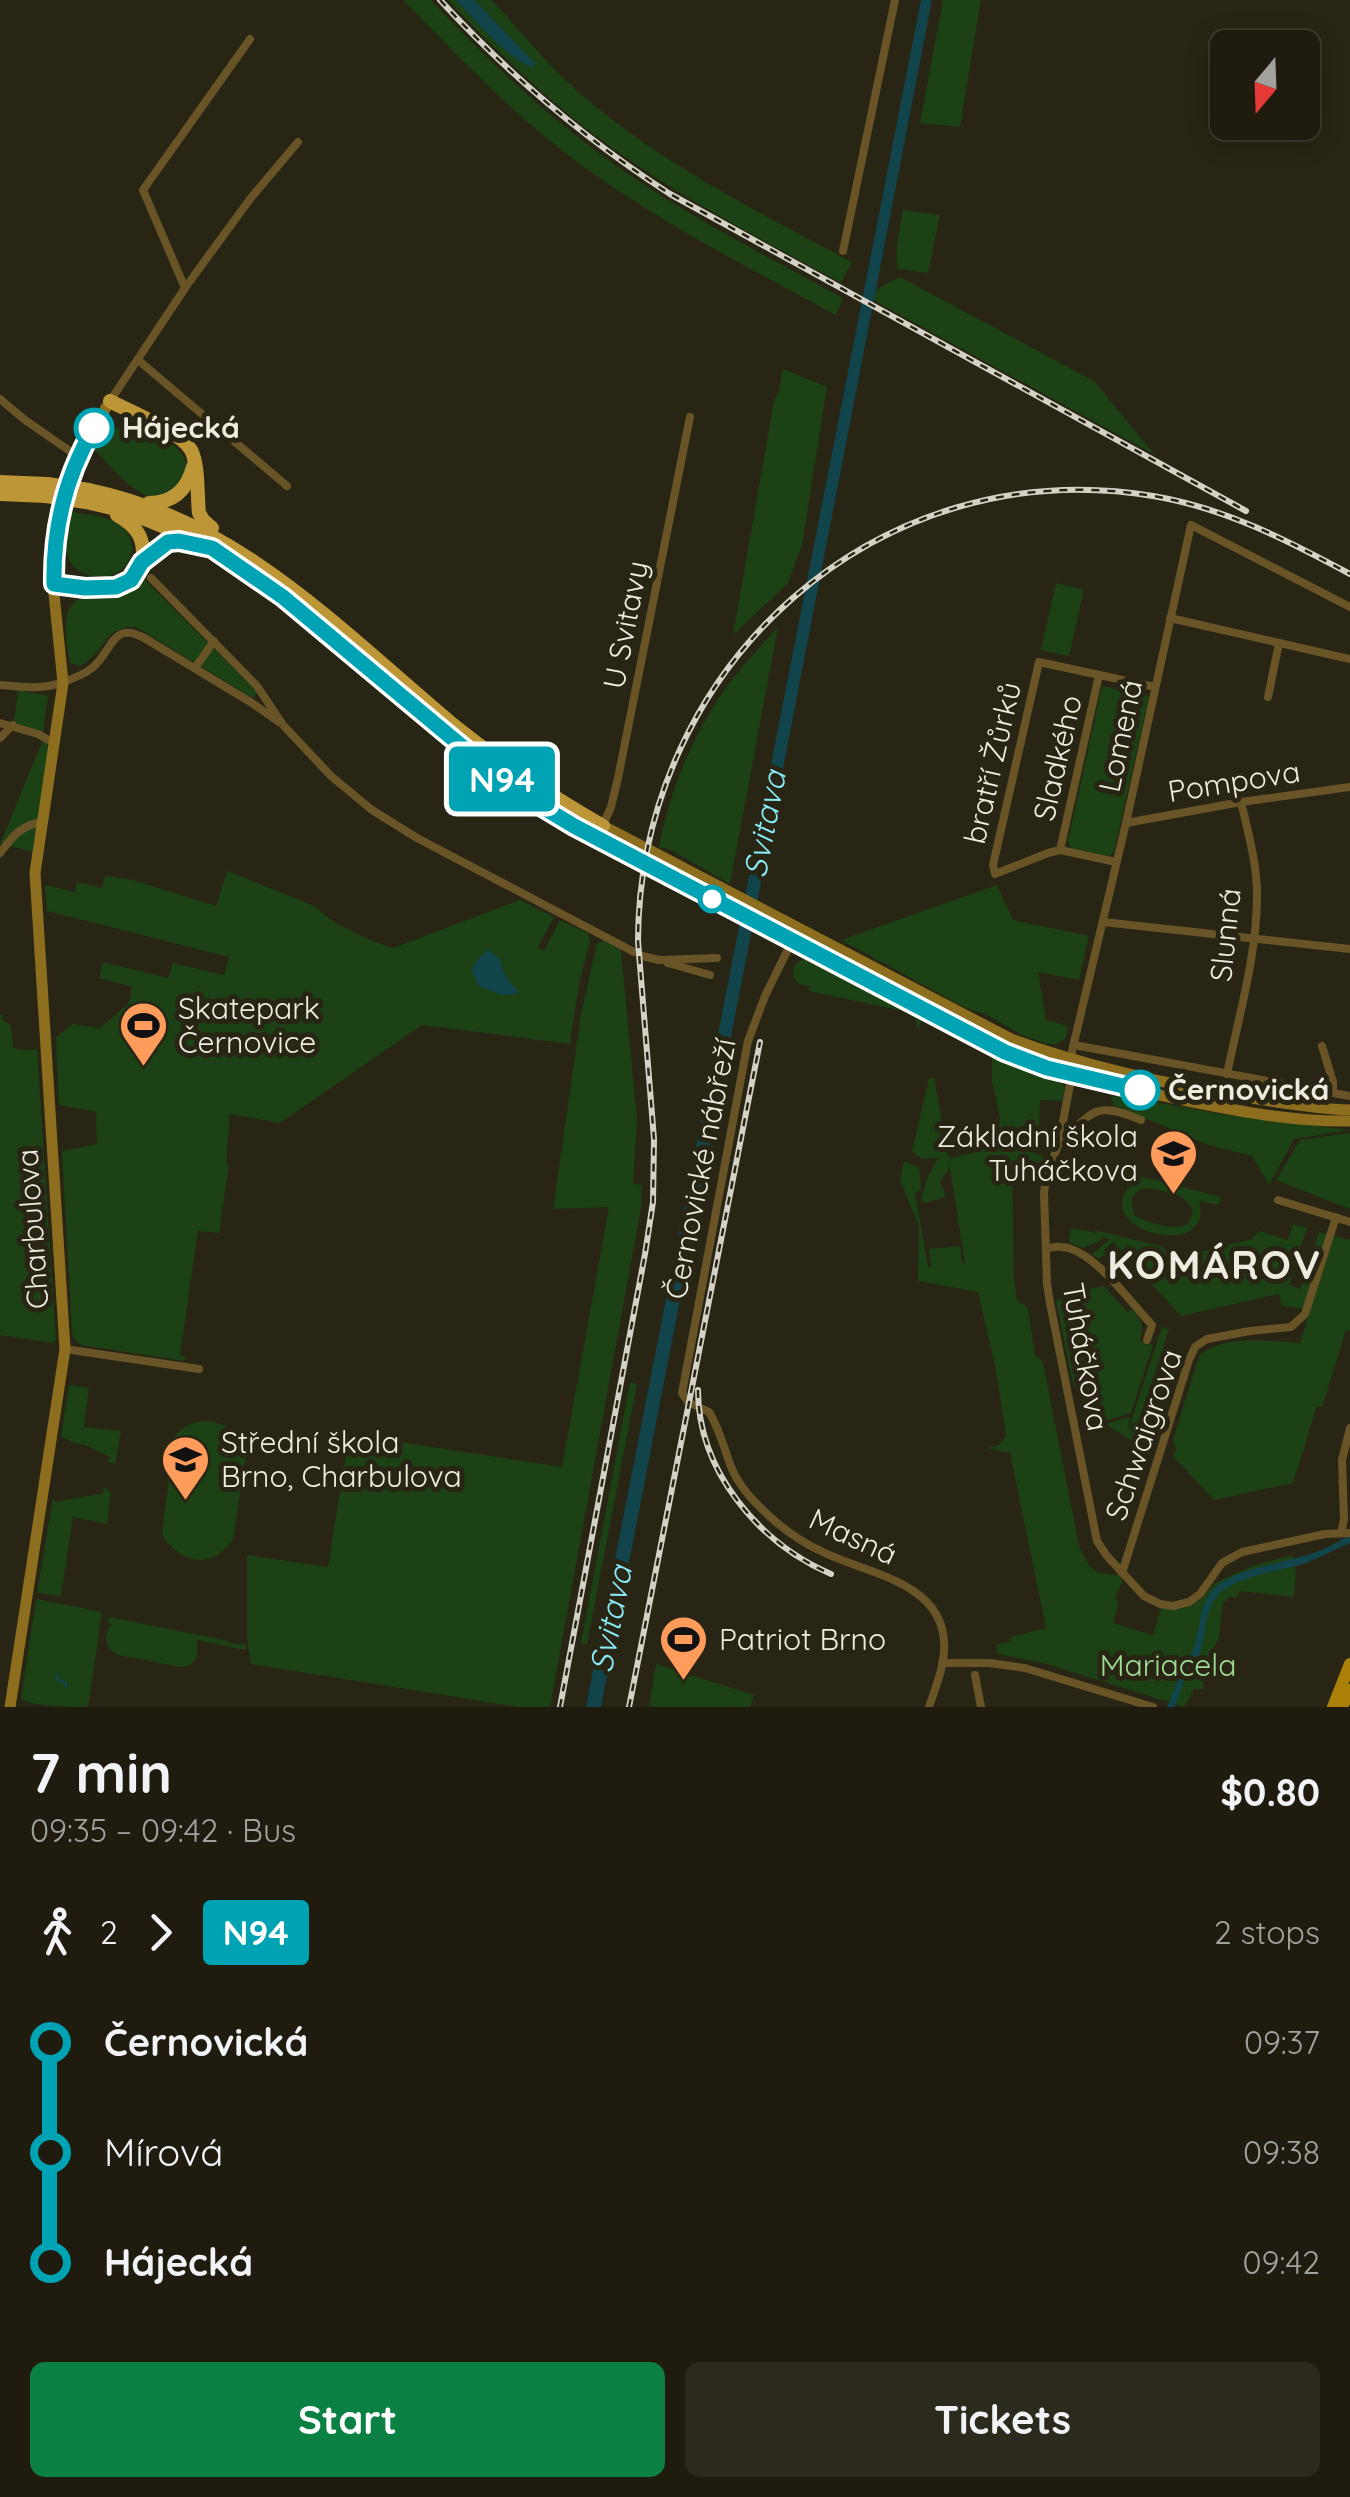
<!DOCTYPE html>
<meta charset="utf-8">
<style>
:root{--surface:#1f1c0f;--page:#2c291d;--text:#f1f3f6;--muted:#a1a19e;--line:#3c3a2f;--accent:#0b8043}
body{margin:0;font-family:Quicksand,sans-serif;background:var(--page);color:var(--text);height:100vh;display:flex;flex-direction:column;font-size:38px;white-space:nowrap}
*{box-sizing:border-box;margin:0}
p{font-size:32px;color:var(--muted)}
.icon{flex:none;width:55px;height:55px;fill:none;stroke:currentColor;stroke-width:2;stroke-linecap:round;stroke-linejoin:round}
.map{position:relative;height:1707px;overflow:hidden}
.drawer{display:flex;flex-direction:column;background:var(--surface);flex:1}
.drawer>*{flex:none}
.badge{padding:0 20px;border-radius:8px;font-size:35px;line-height:65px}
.needle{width:65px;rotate:199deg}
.controls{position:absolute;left:1210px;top:30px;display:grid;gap:20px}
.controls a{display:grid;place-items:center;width:110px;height:110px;border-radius:15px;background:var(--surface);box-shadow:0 5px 25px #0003,0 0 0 2px var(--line);font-size:50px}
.map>.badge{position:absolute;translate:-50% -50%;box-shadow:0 0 0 5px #fff}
.legs{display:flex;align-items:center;gap:15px;height:110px;padding:0 30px;font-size:32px}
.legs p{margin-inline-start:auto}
.summary{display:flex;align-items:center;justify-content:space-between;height:170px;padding:0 30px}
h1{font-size:55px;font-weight:700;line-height:75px}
.primary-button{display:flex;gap:20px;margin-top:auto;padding:20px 30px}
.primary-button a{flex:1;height:115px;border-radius:15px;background:var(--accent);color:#fff;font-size:40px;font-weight:700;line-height:115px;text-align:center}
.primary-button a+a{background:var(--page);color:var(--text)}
ul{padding:0 30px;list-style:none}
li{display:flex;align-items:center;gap:35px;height:110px;font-size:38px}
li i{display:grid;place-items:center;width:15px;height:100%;margin:0 12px;background:currentColor}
li i::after{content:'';width:25px;height:25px;margin:-12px;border:8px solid;border-radius:50%;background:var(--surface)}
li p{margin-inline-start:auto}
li:first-child i{background:linear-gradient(#0000 50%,currentColor 0)}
li:last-child i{background:linear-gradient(currentColor 50%,#0000 0)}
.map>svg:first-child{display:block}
.green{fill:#1b4115;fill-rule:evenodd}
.water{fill:#11454b}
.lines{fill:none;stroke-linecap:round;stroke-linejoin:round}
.stream{stroke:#11454b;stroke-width:2.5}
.street{stroke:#685427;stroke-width:8}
.secondary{stroke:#8d6e1e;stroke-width:11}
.primary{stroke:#aa8106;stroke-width:12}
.highway{stroke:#bd9637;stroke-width:14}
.rail-casing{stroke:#d4d1c6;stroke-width:6}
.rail{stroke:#292514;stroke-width:2.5;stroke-dasharray:8;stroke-linecap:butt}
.highway-bridge{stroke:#bd9637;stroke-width:14}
.line-1-casing{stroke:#fff;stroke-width:22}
.line-1{stroke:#00a3b4;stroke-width:15}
.stop-1-dot{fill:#fff;stroke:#00a3b4;stroke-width:5}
.labels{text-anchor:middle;stroke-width:10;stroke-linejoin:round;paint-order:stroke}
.stop-label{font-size:30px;font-weight:bold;fill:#eeece1;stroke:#292514;text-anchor:start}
.street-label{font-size:30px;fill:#eeece1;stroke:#292514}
.poi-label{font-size:30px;fill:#eeece1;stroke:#292514;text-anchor:start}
.park-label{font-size:30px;fill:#9edd93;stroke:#292514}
.water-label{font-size:32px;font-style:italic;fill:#87ebf8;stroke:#292514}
.district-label{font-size:40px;font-weight:bold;letter-spacing:2.5px;fill:#eeece1;stroke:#292514}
</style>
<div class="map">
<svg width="1350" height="1707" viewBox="0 0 1350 1707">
<rect width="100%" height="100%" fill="#292514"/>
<g class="green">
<path d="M403 0H431C492 65 557 126 631 176 699 222 772 259 843 298L836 315C751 269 663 224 584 167 517 119 460 58 403 0Z"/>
<path d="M448 0H456L498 43 534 62 474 0H492C518 28 543 59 571 85 653 160 755 210 852 262L841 283C759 238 675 195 600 139 545 98 495 50 448 0Z"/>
<path d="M943 0H981L960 127 920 123Z"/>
<path d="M903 210 940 215 928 273 898 269C894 250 900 230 903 210Z"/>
<path d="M900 277 1094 381 1155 455 873 300 875 290Z"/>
<path d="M783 369 827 387 802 545 788 583 733 635 774 401 779 391Z"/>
<path d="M131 424C156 432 180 441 188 467L178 491C171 493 162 497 154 497 133 495 109 465 95 450L101 438 109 430Z"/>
<path d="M70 512C85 514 102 515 116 523 137 533 138 562 116 573 110 577 100 577 93 576 59 570 64 537 70 512Z"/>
<path d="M142 577 257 692 253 698 136 627C104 625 105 653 80 666L70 663C67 642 57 607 83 597 95 592 111 596 123 592 130 589 137 582 142 577Z"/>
<path d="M1056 583 1084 590 1069 656 1041 650Z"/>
<path d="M778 627 730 884 671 850 659 847C670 789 695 729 731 681 745 662 762 645 778 627Z"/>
<path d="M1102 686 1149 696 1114 852 1109 856 1071 848 1068 841Z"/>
<path d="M18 690 48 696 43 733 14 724Z"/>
<path d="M43 740 50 748 35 852 0 844Z"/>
<path d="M227 871 312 905 334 922 370 940 393 948 520 900 554 917 538 947 544 951 560 920 588 933 590 942 579 983 570 1044 422 1025 280 1123 230 1114 226 1163 229 1164 219 1233 198 1231 180 1355 186 1357 184 1361 81 1345 74 1338 72 1332 62 1151 97 1144 96 1112 59 1105 56 1037 73 1024 100 1028 128 1004 132 987 99 978 103 962 168 978 173 963 224 975 229 957 47 911 45 885 75 892 77 882 102 888 105 876 133 880 216 906Z"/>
<path d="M997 885 1013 920 1089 936 1079 980 1038 972 1046 1020 1068 1026 1066 1038 1056 1044H1047L1022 1035 985 1014 966 1008 841 940Z"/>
<path d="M603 940 621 950 637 1120 633 1184 642 1185 641 1208 550 1707H517L251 1664 247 1639V1555L328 1567 349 1434 562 1467 609 1207 553 1209 581 1014 597 944Z"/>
<path d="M802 959 821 965 922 1018 918 1030 915 1018 903 1011 809 991V986L799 984 793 977 794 966Z"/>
<path d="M0 1014 3 1015 2 1020 11 1025 13 1048 22 1050 37 1049 56 1340 53 1343 0 1335Z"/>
<path d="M992 1054 1042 1074 1065 1086 1063 1101 1040 1100 1039 1124 1031 1152 1047 1157 1043 1170 1012 1172 1014 1279 1017 1300 1028 1308 1035 1355 1042 1360 1044 1367 1079 1546C1091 1571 1092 1574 1118 1575L1123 1580 1115 1598 1119 1602 1113 1623 1153 1635 1161 1608 1187 1607 1200 1600 1215 1583 1252 1566 1292 1555 1296 1570 1294 1597 1239 1591 1238 1597H1229L1223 1603 1219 1638 1206 1663 1203 1689H1194L1184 1707 1047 1664 998 1654 996 1645 1011 1641V1637L1046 1628 1010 1453 987 1448 998 1446 1006 1436 996 1370 978 1292 918 1281 919 1226 900 1180 904 1161 919 1168 921 1187 919 1191 915 1192 928 1267H931L929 1249 960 1246 962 1263H965L948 1156 949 1169 940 1181 946 1197 925 1203 921 1201 928 1176 938 1158 922 1159 912 1151 929 1079 934 1077 948 1156 952 1158 981 1151 980 1143 998 1132 1000 1118 992 1081Z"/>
<path d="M1116 1096 1148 1104 1150 1101 1226 1115 1349 1130 1294 1139 1269 1185 1252 1156 1208 1145 1114 1105 1111 1097Z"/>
<path d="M1350 1133V1209L1276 1180 1300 1140Z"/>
<path d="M1139 1176 1221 1197 1219 1205 1199 1201C1213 1256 1119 1237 1122 1202 1123 1190 1133 1184 1139 1176ZM1148 1188C1165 1192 1187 1193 1193 1211L1188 1224C1173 1231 1149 1223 1134 1215L1131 1199 1140 1189Z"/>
<path d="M1293 1224 1307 1228 1289 1285 1300 1289 1319 1232 1350 1240V1331L1346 1330 1322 1407 1317 1406 1293 1483 1214 1500 1173 1456 1176 1449 1173 1440 1199 1356C1222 1334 1271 1341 1300 1343L1310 1310 1282 1306 1279 1294 1181 1316 1113 1242 1104 1250 1106 1253 1099 1259 1092 1254 1110 1239 1102 1237 1100 1241 1083 1248 1069 1242 1071 1228 1097 1233 1095 1230 1160 1246 1176 1258 1252 1239 1259 1231 1288 1240Z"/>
<path d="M1104 1286 1127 1312 1132 1309C1143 1323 1144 1323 1140 1341L1153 1345 1131 1413 1102 1422 1086 1410 1072 1380 1056 1301 1072 1293Z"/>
<path d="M1162 1327 1169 1329 1134 1442 1105 1424 1130 1417 1127 1434Z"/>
<path d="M630 1382 637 1384 587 1644 581 1643Z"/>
<path d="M69 1385 89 1388 84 1427 121 1431 115 1464 107 1462 110 1457 83 1444 81 1445 61 1437Z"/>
<path d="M208 1421C227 1424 237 1430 247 1447L233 1540C211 1570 181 1564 162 1535L174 1437C184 1425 192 1422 208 1421Z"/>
<path d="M103 1488H106L111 1493 107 1524 73 1517 61 1596 37 1593 53 1497 55 1502 104 1493Z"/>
<path d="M36 1599 102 1612 88 1707C68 1707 36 1707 21 1699Z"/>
<path d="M109 1617 229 1641V1643L246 1645 245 1650 197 1640V1657L191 1665 181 1667 118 1655C104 1648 103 1635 112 1624L108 1623Z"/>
<path d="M656 1664 754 1695 750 1707H649Z"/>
</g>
<g class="water">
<path d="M456 0H474L534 62V68C507 59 476 20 456 0Z"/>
<path d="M921 0H932L601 1707H586Z"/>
<path d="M487 950C506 959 499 966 508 980 511 984 515 987 518 991L517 994 501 995 479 986 472 971 475 963Z"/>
<path d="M1350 1533V1543C1336 1549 1321 1557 1306 1563 1281 1571 1234 1576 1217 1596 1203 1613 1207 1638 1198 1657H1192L1175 1707H1167C1173 1695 1176 1683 1182 1670 1185 1663 1190 1657 1193 1650 1200 1631 1199 1606 1213 1590 1238 1561 1316 1565 1350 1533Z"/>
</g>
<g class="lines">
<path class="stream" d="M57 1674V1679L66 1683V1687"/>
<g class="street">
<path d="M843 251 895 0"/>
<path d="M185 288 143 190 250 39"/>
<path d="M138 360 287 486"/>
<path d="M0 399 25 420 77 456"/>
<path d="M110 401 185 288 250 199 298 142"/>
<path d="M151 578 257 686 283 725 331 776 372 810 417 838 634 952"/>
<path d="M1350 607 1191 525 1126 823 1072 1051 1071 1079 1059 1143 1046 1177 1044 1193 1047 1284 1050 1303 1097 1541 1107 1556 1144 1596 1160 1604 1173 1606 1189 1602 1200 1594 1222 1563 1242 1552 1325 1534 1350 1533"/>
<path d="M1170 618 1350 659"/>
<path d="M195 668 214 641"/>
<path d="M0 685C22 687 42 690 63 682 72 679 85 674 92 668 113 652 111 619 146 639L252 703 279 722"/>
<path d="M1268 697 1279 643"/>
<path d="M0 723 38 734 54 743"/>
<path d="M0 738 13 725"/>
<path d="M1126 823 1241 802 1350 787"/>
<path d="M602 827 611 807 618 778 690 417"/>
<path d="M1060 850 1099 675"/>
<path d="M0 853C12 837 21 825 42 822"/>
<path d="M1116 862 1060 850 1048 853 995 874 993 865 1039 662 1155 687"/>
<path d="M1103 922 1350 949"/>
<path d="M794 937 765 996 748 1041 682 1393 688 1402 709 1412C720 1429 724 1450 732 1469 741 1490 759 1507 776 1522 789 1533 805 1544 821 1551 863 1573 939 1580 944 1640 946 1663 936 1686 929 1707"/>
<path d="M642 956 659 960 717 958"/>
<path d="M668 963 710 975"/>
<path d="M1074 1045 1333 1093V1082L1322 1046"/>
<path d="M1227 1074C1239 1015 1257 955 1257 895 1257 863 1248 832 1241 802"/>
<path d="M1333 1093 1350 1096"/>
<path d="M1060 1142C1095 1110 1095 1101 1141 1120"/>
<path d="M1278 1200 1350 1222"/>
<path d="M1046 1248C1051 1248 1057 1246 1062 1247 1093 1249 1131 1303 1152 1325L1147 1340"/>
<path d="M65 1349 199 1369"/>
<path d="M1341 1533 1344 1520 1342 1460 1350 1428"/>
<path d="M1122 1573 1189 1360 1195 1347 1207 1339 1250 1331 1291 1327 1305 1314 1336 1217"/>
<path d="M942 1663H990L1025 1668 1153 1707"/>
<path d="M975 1675 981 1707"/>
</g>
<g class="secondary">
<path d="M69 479 77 456 110 401"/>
<path d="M603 826 1011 1039C1090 1068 1174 1086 1258 1099 1288 1104 1319 1109 1350 1110"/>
<path d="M596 838 970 1035C1038 1068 1109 1085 1183 1100 1237 1111 1294 1122 1350 1121"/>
<path d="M10 1707 65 1349 35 873 63 683 53 584V547L60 510"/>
</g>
<g class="primary">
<path d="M1333 1707 1350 1664"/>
<path d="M1342 1707 1350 1690"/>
</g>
<g class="highway">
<path d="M110 401C130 412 180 431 191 450 199 465 197 496 199 513L203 520 212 528"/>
<path d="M0 482 47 484"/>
<path d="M89 490C237 520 340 630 451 723 499 762 549 795 603 826"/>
<path d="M0 494 46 496"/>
<path d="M86 502C251 536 365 673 493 773 525 798 560 818 596 838"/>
<path d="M149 503C173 503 187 490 193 467"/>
<path d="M117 515C137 526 146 539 142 562"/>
<path d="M53 584C74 588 105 593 124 584 136 579 137 569 144 560 157 543 173 540 193 544"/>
</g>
<defs>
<g id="rail">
<path d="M440 0C509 75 585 139 670 194L1246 511"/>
<path d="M698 1390C698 1471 759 1543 831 1574"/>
<path d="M560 1707 645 1254 653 1202 654 1139 638 941C639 666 878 450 1153 496 1225 508 1287 540 1350 574"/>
<path d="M629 1707 760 1042"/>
</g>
</defs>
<use href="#rail" class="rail-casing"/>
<use href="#rail" class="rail"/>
<g class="highway-bridge">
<path d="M47 484 89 490"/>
<path d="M46 496 86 502"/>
</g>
</g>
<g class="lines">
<defs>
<path id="line-1" d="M94 428C65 477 53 528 54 584L85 588 116 587 131 580 142 562 168 542 179 541 212 548 283 597 495 774 536 803 574 826 1005 1052 1047 1068 1140 1090"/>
</defs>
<use href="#line-1" class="line-1-casing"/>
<use href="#line-1" class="line-1"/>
</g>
<defs>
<symbol id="stadium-pin" viewBox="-11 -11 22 30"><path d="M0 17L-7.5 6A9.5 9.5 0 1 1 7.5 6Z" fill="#ff9b5b" stroke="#292514"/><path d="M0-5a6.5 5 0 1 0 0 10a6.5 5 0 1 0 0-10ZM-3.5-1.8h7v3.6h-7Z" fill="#111"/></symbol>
<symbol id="school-pin" viewBox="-11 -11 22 30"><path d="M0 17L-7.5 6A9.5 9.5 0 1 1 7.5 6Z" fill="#ff9b5b" stroke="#292514"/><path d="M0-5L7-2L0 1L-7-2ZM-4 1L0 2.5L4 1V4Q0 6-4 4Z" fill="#111"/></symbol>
</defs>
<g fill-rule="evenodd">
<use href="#stadium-pin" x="116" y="998" width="55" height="75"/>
<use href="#school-pin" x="1146" y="1126" width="55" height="75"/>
<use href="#school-pin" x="158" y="1432" width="55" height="75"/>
<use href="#stadium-pin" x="656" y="1612" width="55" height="75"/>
</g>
<g class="stop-1-dot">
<circle cx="94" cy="428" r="18"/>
<circle cx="712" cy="899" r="12"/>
<circle cx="1140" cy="1090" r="18"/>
</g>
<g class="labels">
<g class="stop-label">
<text x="122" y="438">Hájecká</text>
<text x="1168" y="1100">Černovická</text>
</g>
<g class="street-label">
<text transform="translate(626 625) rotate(-79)" y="10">U Svitavy</text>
<text transform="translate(1121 736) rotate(-78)" y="10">Lomená</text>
<text transform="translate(1058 758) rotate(-77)" y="10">Sladkého</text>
<text transform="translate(993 763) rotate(-77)" y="10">bratří Žůrků</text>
<text transform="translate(1234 782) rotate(-9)" y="10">Pompova</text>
<text transform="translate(1226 935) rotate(-84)" y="10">Slunná</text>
<text transform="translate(701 1169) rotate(-79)" y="10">Černovické nábřeží</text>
<text transform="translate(33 1229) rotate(-94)" y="10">Charbulova</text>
<text transform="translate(1085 1357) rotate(80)" y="10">Tuháčkova</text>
<text transform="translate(1144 1435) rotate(-71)" y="10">Schwaigrova</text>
<text transform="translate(853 1537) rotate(25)" y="10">Masná</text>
</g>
<g class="poi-label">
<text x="178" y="1019">Skatepark<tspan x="178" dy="34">Černovice</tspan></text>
<text x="1138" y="1147" text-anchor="end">Základní škola<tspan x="1138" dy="34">Tuháčkova</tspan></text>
<text x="221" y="1453">Střední škola<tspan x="221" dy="34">Brno, Charbulova</tspan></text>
<text x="719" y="1650">Patriot Brno</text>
</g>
<g class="park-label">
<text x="1168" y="1676">Mariacela</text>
</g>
<g class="water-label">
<text transform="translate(765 824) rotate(-79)" y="11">Svitava</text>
<text transform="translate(611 1619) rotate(-79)" y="11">Svitava</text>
</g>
<g class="district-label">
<text x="1215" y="1279">KOMÁROV</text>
</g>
</g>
</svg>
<div class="controls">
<a><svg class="needle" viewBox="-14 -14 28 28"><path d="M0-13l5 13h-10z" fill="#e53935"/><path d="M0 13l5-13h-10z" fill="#a1a19e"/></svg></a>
</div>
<b class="badge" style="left:502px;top:779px;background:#00a3b4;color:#fff">N94</b>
</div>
<section class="drawer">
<div class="summary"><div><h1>7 min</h1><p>09:35 – 09:42 · Bus</p></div><b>$0.80</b></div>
<div class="legs"><svg class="icon" aria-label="walk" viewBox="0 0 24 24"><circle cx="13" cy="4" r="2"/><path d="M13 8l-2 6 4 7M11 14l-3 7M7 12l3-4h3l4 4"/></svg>2<svg class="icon" aria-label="forward" viewBox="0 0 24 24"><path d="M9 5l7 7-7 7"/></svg><b class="badge" style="background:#00a3b4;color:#fff">N94</b><p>2 stops</p></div>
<ul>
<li><i style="color:#00a3b4"></i><b>Černovická</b><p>09:37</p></li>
<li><i style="color:#00a3b4"></i><span>Mírová</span><p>09:38</p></li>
<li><i style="color:#00a3b4"></i><b>Hájecká</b><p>09:42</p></li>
</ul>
<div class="primary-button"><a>Start</a><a>Tickets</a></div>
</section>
